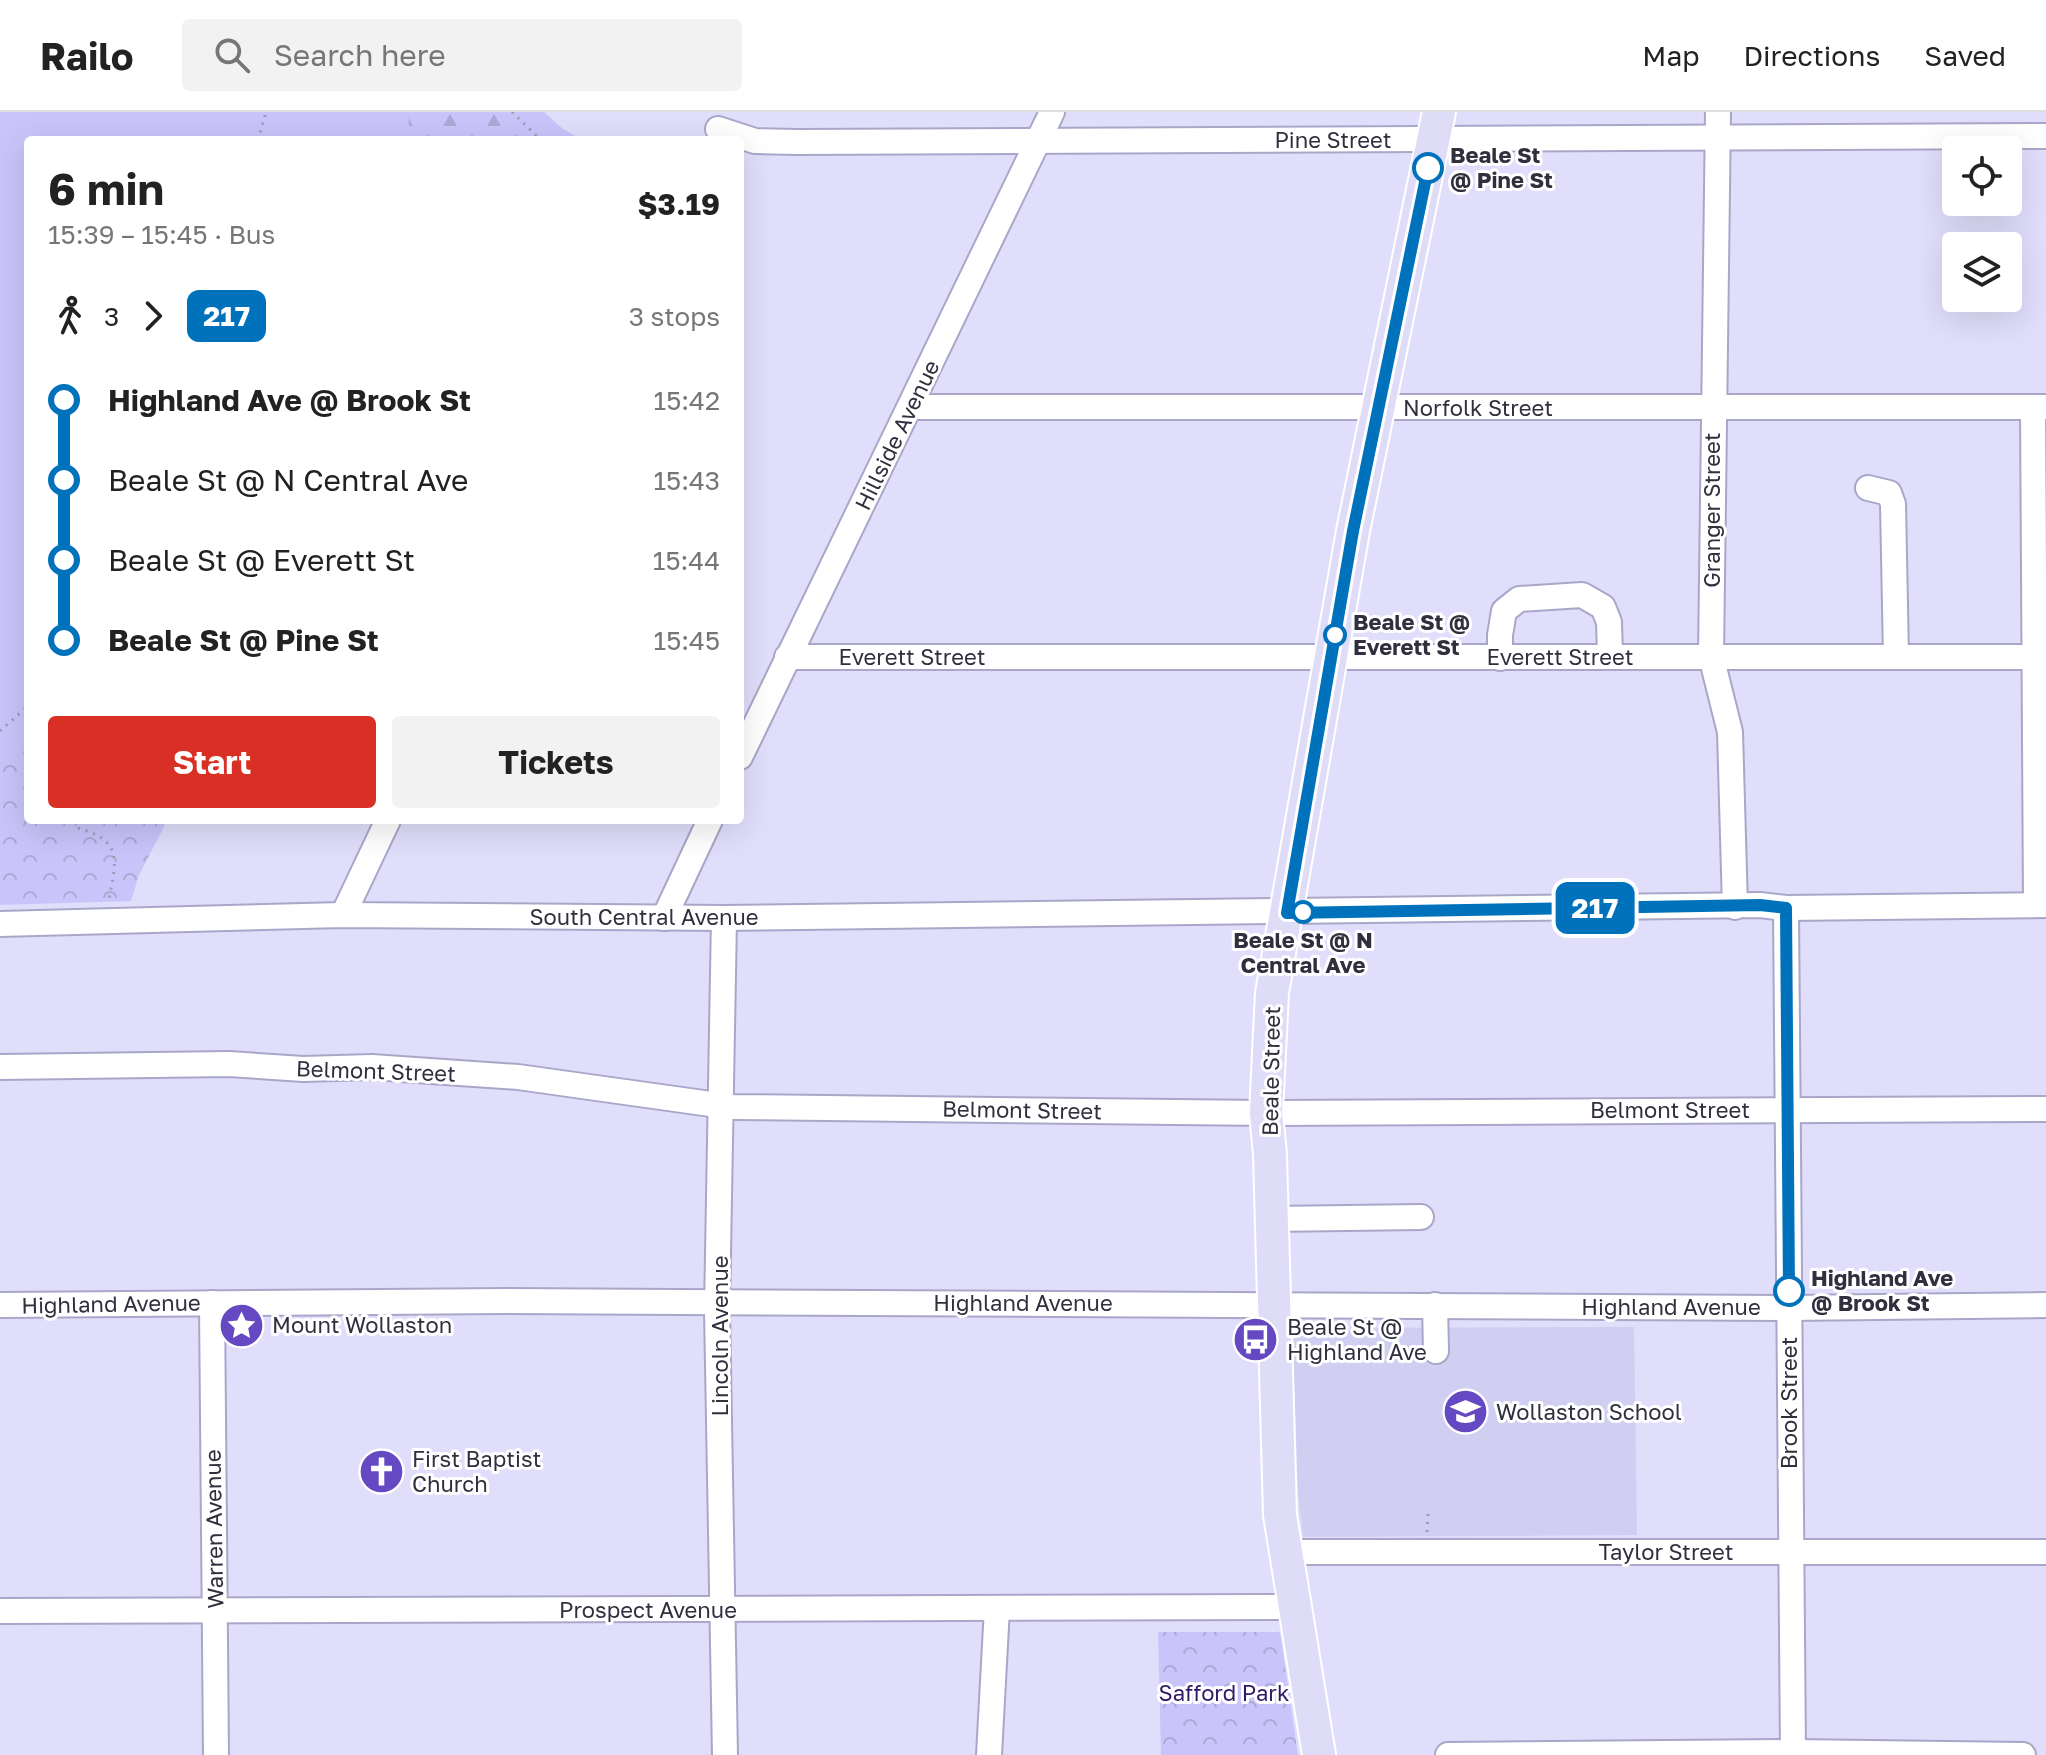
<!DOCTYPE html>
<meta charset="utf-8">
<style>
:root{--surface:#fff;--page:#f2f2f2;--text:#222;--muted:#767676;--line:#e0e0e0;--accent:#d93025}
body{margin:0;font-family:"Golos Text",sans-serif;background:var(--page);color:var(--text);height:100vh;display:flex;flex-direction:column;font-size:30px;white-space:nowrap}
*{box-sizing:border-box;margin:0}
p{font-size:26px;color:var(--muted)}
.icon{flex:none;width:44px;height:44px;fill:none;stroke:currentColor;stroke-width:2;stroke-linecap:round;stroke-linejoin:round}
.map{position:relative;flex:1;overflow:hidden}
.side{position:absolute;left:24px;top:24px;width:720px;height:688px;display:flex;flex-direction:column;background:var(--surface);border-radius:8px;box-shadow:0 8px 32px #0002}
.side>*{flex:none}
.badge{padding:0 16px;border-radius:12px;font-size:28px;line-height:52px}
.tools{position:absolute;left:1942px;top:24px;display:grid;gap:16px}
.tools a{display:grid;place-items:center;width:80px;height:80px;border-radius:8px;background:var(--surface);box-shadow:0 8px 32px #0002;font-size:40px}
.map>.badge{position:absolute;translate:-50% -50%;box-shadow:0 0 0 4px #fff}
.legs{display:flex;align-items:center;gap:12px;height:88px;padding:0 24px;font-size:26px}
.legs p{margin-inline-start:auto}
.headline{display:flex;align-items:center;justify-content:space-between;height:136px;padding:0 24px}
h1{font-size:44px;font-weight:700;line-height:60px}
.cta{display:flex;gap:16px;margin-top:auto;padding:16px 24px}
.cta a{flex:1;height:92px;border-radius:8px;background:var(--accent);color:#fff;font-size:32px;font-weight:700;line-height:92px;text-align:center}
.cta a+a{background:var(--page);color:var(--text)}
ul{padding:0 24px;list-style:none}
li{display:flex;align-items:center;gap:28px;height:80px;font-size:30px}
li i{display:grid;place-items:center;width:12px;height:100%;margin:0 10px;background:currentColor}
li i::after{content:'';width:20px;height:20px;margin:-10px;border:6px solid;border-radius:50%;background:var(--surface)}
li p{margin-inline-start:auto}
li:first-child i{background:linear-gradient(#0000 50%,currentColor 0)}
li:last-child i{background:linear-gradient(currentColor 50%,#0000 0)}
header{display:flex;align-items:center;gap:48px;box-sizing:border-box;height:112px;padding:0 40px;background:var(--surface);border-bottom:2px solid var(--line)}
header strong{font-size:38px}
nav{display:flex;gap:44px;margin-inline-start:auto;font-size:28px}
.search{width:560px;height:72px;background:var(--page);display:flex;align-items:center;gap:20px;box-sizing:border-box;padding:0 28px;border-radius:8px;color:var(--muted);font-size:30px}
.map>svg:first-child{display:block}
.built{fill:#d0cef1}
.grass{fill:#c9c4fa}
.forest{fill:url(#forest-firs)}
.park{fill:url(#park-crowns)}
.lines{fill:none;stroke-linecap:round;stroke-linejoin:round}
.minor-casing{stroke:#a9a7c9;stroke-width:28}
.major-casing{stroke:#fff;stroke-width:36}
.path{stroke:#9e9bb3;stroke-width:3;stroke-dasharray:2 6;stroke-linecap:butt}
.minor{stroke:#fff;stroke-width:24}
.major{stroke:#dfdcf8;stroke-width:32}
.line-1-casing{stroke:#fff;stroke-width:18}
.line-1{stroke:#0072bc;stroke-width:12}
.stop-1-dot{fill:#fff;stroke:#0072bc;stroke-width:4}
.labels{text-anchor:middle;stroke-width:6;stroke-linejoin:round;paint-order:stroke}
.street-label{font-size:22px;fill:#302f3d;stroke:#fff}
.stop-label{font-size:22px;font-weight:bold;fill:#302f3d;stroke:#fff;text-anchor:start}
.poi-label{font-size:22px;fill:#302f3d;stroke:#fff;text-anchor:start}
.park-label{font-size:22px;fill:#2f1967;stroke:#fff}
</style>
<header>
<strong>Railo</strong>
<div class="search"><svg class="icon" aria-label="search" viewBox="0 0 24 24"><circle cx="10" cy="10" r="6"/><path d="M15 15l6 6"/></svg>Search here</div>
<nav><a>Map</a><a>Directions</a><a>Saved</a></nav>
</header>
<div class="map">
<svg width="2046" height="1643" viewBox="0 0 2046 1643">
<defs>
<pattern id="forest-firs" width="22" height="20" patternUnits="userSpaceOnUse" patternTransform="scale(2)"><rect width="22" height="20" fill="#c9c4fa"/><path d="M5 1l3.5 6h-7zM16 11l3.5 6h-7z" fill="#ada9d7"/></pattern>
<pattern id="park-crowns" width="20" height="18" patternUnits="userSpaceOnUse" patternTransform="scale(2)"><rect width="20" height="18" fill="#c9c4fa"/><path d="M2 6a3 3 0 1 1 6 0M12 15a3 3 0 1 1 6 0" fill="none" stroke="#ada9d7"/></pattern>
</defs>
<rect width="100%" height="100%" fill="#e1defc"/>
<path class="built" d="M1634 1215 1637 1423 1303 1425 1298 1383 1292 1216Z"/>
<path class="grass" d="M0 0H544L563 17 583 28H28V639L10 630 0 650Z"/>
<path class="forest" d="M408 0H498L525 28H410Z"/>
<g class="park">
<path d="M10 629 28 639V708H156L165 713 139 763 131 789 0 793V650Z"/>
<path d="M1158 1520H1280L1298 1643H1161Z"/>
</g>
<g class="lines">
<defs>
<g id="minor">
<path d="M1718 0 1711 544 1730 620 1735 795"/>
<path d="M718 17 755 29 797 30 2046 24"/>
<path d="M911 295H2046"/>
<path d="M2033 295 2036 792"/>
<path d="M1868 376 1889 381 1893 392 1896 545"/>
<path d="M787 545H2046"/>
<path d="M1500 546V523L1504 499 1519 487 1582 483 1603 495 1609 510 1610 544"/>
<path d="M740 645 1052 0"/>
<path d="M1786 796 1793 1643"/>
<path d="M343 803 388 708"/>
<path d="M664 806 710 708"/>
<path d="M724 806 717 1198 725 1643"/>
<path d="M0 812 343 803 724 806 1760 793 1786 796 2046 793"/>
<path d="M0 955 229 952 303 957 372 955 518 965 732 995 1266 1001 2046 997"/>
<path d="M1271 1107 1421 1105"/>
<path d="M212 1191 216 1643"/>
<path d="M0 1193 505 1189 1789 1196 2046 1193"/>
<path d="M1435 1193 1436 1239"/>
<path d="M1286 1440H2046"/>
<path d="M0 1499 1295 1495"/>
<path d="M989 1643 997 1496"/>
<path d="M1448 1643 1793 1640 2023 1643"/>
</g>
<path id="major" d="M1319 1643 1280 1403 1270 1042 1266 1001 1272 881 1353 419 1439 0"/>
</defs>
<use href="#minor" class="minor-casing"/>
<use href="#major" class="major-casing"/>
<g class="path">
<path d="M512 0 541 28"/>
<path d="M258 28 266 0"/>
<path d="M0 619 28 594"/>
<path d="M78 716C122 729 117 746 109 787"/>
<path d="M1427 1420 1428 1402"/>
</g>
<use href="#minor" class="minor"/>
<use href="#major" class="major"/>
</g>
<g class="lines">
<defs>
<path id="line-1" d="M1428 56 1353 419 1287 801 1760 793 1786 796 1789 1179"/>
</defs>
<use href="#line-1" class="line-1-casing"/>
<use href="#line-1" class="line-1"/>
</g>
<defs>
<symbol id="sight-disc" viewBox="-11 -11 22 22"><circle r="9.5" fill="#6549c2" stroke="#fff"/><path d="M0-6L1.8-2.2L6-1.7L2.9 1.2L3.7 5.4L0 3.3L-3.7 5.4L-2.9 1.2L-6-1.7L-1.8-2.2Z" fill="#fff"/></symbol>
<symbol id="bus-disc" viewBox="-11 -11 22 22"><circle r="9.5" fill="#6549c2" stroke="#fff"/><path d="M-5-6H5V4H4V6H2V4H-2V6H-4V4H-5ZM-3.5-4V0h7V-4ZM-3.5 1.2v1.5H-2V1.2ZM2 1.2v1.5H3.5V1.2Z" fill="#fff"/></symbol>
<symbol id="school-disc" viewBox="-11 -11 22 22"><circle r="9.5" fill="#6549c2" stroke="#fff"/><path d="M0-5L7-2L0 1L-7-2ZM-4 1L0 2.5L4 1V4Q0 6-4 4Z" fill="#fff"/></symbol>
<symbol id="church-disc" viewBox="-11 -11 22 22"><circle r="9.5" fill="#6549c2" stroke="#fff"/><path d="M-1.2-6h2.4v3.5h3.3v2.4h-3.3V6h-2.4V-.1h-3.3v-2.4h3.3Z" fill="#fff"/></symbol>
</defs>
<g fill-rule="evenodd">
<use href="#sight-disc" x="216" y="1188" width="51" height="51"/>
<use href="#bus-disc" x="1230" y="1202" width="51" height="51"/>
<use href="#school-disc" x="1440" y="1274" width="51" height="51"/>
<use href="#church-disc" x="356" y="1334" width="51" height="51"/>
</g>
<g class="stop-1-dot">
<circle cx="1428" cy="56" r="14"/>
<circle cx="1335" cy="523" r="10"/>
<circle cx="1303" cy="800" r="10"/>
<circle cx="1789" cy="1179" r="14"/>
</g>
<g class="labels">
<g class="street-label">
<text x="1333" y="36">Pine Street</text>
<text x="1478" y="304">Norfolk Street</text>
<text transform="translate(897 323) rotate(-64)" y="8">Hillside Avenue</text>
<text transform="translate(1712 398) rotate(-90)" y="8">Granger Street</text>
<text x="912" y="553">Everett Street</text>
<text x="1560" y="553">Everett Street</text>
<text x="644" y="813">South Central Avenue</text>
<text transform="translate(376 959) rotate(2)" y="8">Belmont Street</text>
<text transform="translate(1271 959) rotate(-89)" y="8">Beale Street</text>
<text transform="translate(1022 998) rotate(1)" y="8">Belmont Street</text>
<text x="1670" y="1006">Belmont Street</text>
<text x="1023" y="1199">Highland Avenue</text>
<text transform="translate(111 1192) rotate(-1)" y="8">Highland Avenue</text>
<text x="1671" y="1203">Highland Avenue</text>
<text transform="translate(720 1224) rotate(-90)" y="8">Lincoln Avenue</text>
<text transform="translate(1789 1291) rotate(-90)" y="8">Brook Street</text>
<text transform="translate(214 1417) rotate(-91)" y="8">Warren Avenue</text>
<text x="1666" y="1448">Taylor Street</text>
<text x="648" y="1506">Prospect Avenue</text>
</g>
<g class="stop-label">
<text x="1450" y="51">Beale St<tspan x="1450" dy="25">@ Pine St</tspan></text>
<text x="1353" y="518">Beale St @<tspan x="1353" dy="25">Everett St</tspan></text>
<text x="1303" y="836" text-anchor="middle">Beale St @ N<tspan x="1303" dy="25">Central Ave</tspan></text>
<text x="1811" y="1174">Highland Ave<tspan x="1811" dy="25">@ Brook St</tspan></text>
</g>
<g class="poi-label">
<text x="272" y="1221">Mount Wollaston</text>
<text x="1287" y="1223">Beale St @<tspan x="1287" dy="25">Highland Ave</tspan></text>
<text x="1496" y="1308">Wollaston School</text>
<text x="412" y="1355">First Baptist<tspan x="412" dy="25">Church</tspan></text>
</g>
<g class="park-label">
<text x="1224" y="1589">Safford Park</text>
</g>
</g>
</svg>
<div class="tools">
<a><svg class="icon" aria-label="locate" viewBox="0 0 24 24"><circle cx="12" cy="12" r="6"/><path d="M12 2v4M12 18v4M2 12h4M18 12h4"/></svg></a>
<a><svg class="icon" aria-label="layers" viewBox="0 0 24 24"><path d="M12 4l9 5-9 5-9-5zM3 14l9 5 9-5"/></svg></a>
</div>
<b class="badge" style="left:1595px;top:796px;background:#0072bc;color:#fff">217</b>
<section class="side">
<div class="headline"><div><h1>6 min</h1><p>15:39 – 15:45 · Bus</p></div><b>$3.19</b></div>
<div class="legs"><svg class="icon" aria-label="walk" viewBox="0 0 24 24"><circle cx="13" cy="4" r="2"/><path d="M13 8l-2 6 4 7M11 14l-3 7M7 12l3-4h3l4 4"/></svg>3<svg class="icon" aria-label="forward" viewBox="0 0 24 24"><path d="M9 5l7 7-7 7"/></svg><b class="badge" style="background:#0072bc;color:#fff">217</b><p>3 stops</p></div>
<ul>
<li><i style="color:#0072bc"></i><b>Highland Ave @ Brook St</b><p>15:42</p></li>
<li><i style="color:#0072bc"></i><span>Beale St @ N Central Ave</span><p>15:43</p></li>
<li><i style="color:#0072bc"></i><span>Beale St @ Everett St</span><p>15:44</p></li>
<li><i style="color:#0072bc"></i><b>Beale St @ Pine St</b><p>15:45</p></li>
</ul>
<div class="cta"><a>Start</a><a>Tickets</a></div>
</section>
</div>
